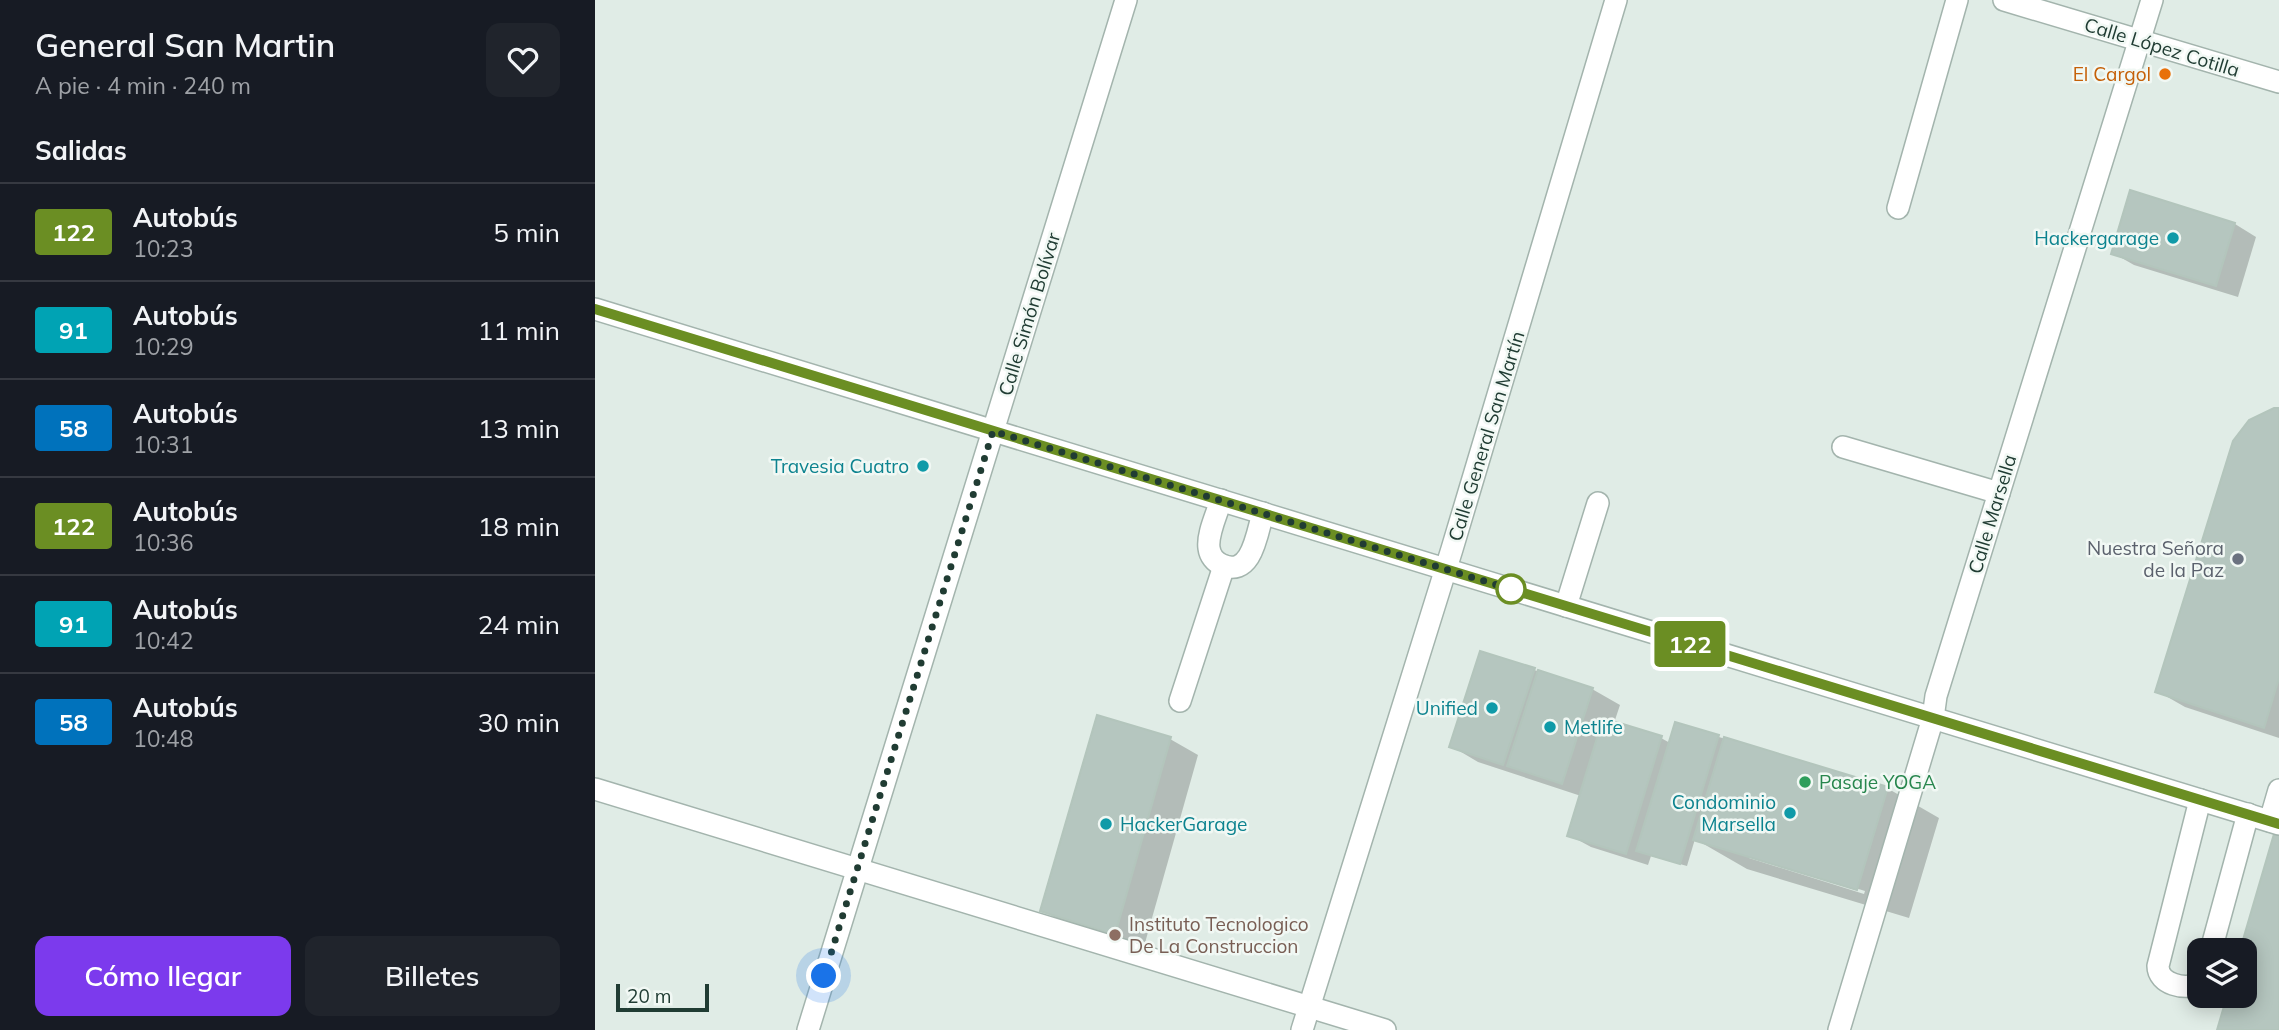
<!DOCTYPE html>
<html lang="es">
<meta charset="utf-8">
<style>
:root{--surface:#171b24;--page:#20242c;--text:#f1f3f6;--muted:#9ea1a6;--line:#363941;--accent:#7c3aed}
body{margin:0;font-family:Mulish,sans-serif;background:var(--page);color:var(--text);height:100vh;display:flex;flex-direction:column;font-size:26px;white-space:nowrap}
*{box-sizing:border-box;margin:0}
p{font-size:23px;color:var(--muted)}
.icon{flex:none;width:38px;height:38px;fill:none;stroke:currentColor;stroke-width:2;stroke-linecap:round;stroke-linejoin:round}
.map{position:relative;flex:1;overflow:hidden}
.sheet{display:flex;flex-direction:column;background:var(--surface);width:595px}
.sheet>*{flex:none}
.badge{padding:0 14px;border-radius:5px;font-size:24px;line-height:46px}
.controls{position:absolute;left:1592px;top:938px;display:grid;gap:14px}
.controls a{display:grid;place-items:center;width:70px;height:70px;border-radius:14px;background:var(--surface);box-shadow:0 4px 18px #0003;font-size:35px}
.scale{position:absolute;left:21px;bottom:18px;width:93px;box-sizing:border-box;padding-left:7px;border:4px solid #203c33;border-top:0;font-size:19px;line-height:24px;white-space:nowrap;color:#203c33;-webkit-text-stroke:5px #f1f8f4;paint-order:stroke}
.you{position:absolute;width:35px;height:35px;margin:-18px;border:5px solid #fff;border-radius:50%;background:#1a73e8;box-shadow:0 0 0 10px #1a73e833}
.map>.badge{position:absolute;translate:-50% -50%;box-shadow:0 0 0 4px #fff}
h2{padding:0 35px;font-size:26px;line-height:63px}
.round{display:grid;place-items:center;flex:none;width:74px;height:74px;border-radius:14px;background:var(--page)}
.overview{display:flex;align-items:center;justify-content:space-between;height:119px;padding:0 35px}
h1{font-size:33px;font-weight:600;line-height:52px}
.button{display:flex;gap:14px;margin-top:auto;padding:14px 35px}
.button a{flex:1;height:80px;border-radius:14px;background:var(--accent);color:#fff;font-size:28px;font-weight:600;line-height:80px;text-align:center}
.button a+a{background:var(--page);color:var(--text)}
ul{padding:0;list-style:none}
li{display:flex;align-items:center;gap:21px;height:98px;padding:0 35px;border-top:2px solid var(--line)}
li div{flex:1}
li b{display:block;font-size:26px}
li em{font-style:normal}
li .badge{min-width:77px;font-weight:700;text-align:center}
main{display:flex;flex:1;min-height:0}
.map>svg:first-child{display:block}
.shadow{fill:#0003;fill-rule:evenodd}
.building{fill:#b5c6bf;stroke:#b3c5bc;stroke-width:2}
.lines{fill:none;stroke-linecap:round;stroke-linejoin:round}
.minor-casing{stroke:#a3b4ad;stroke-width:24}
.minor{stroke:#fff;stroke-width:21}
.line-casing{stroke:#fff;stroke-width:16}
.line{stroke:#6b8e23;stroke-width:10}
.walk{stroke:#203c33;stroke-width:7;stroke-dasharray:0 12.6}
.food-dot{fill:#e8710a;stroke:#f1f8f4;stroke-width:2.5}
.culture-dot{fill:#0f9aa8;stroke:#f1f8f4;stroke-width:2.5}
.worship-dot{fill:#6b7280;stroke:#f1f8f4;stroke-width:2.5}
.stop-dot{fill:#fff;stroke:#6b8e23;stroke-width:3.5}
.leisure-dot{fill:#2e9e5b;stroke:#f1f8f4;stroke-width:2.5}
.education-dot{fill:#8d6e63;stroke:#f1f8f4;stroke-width:2.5}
.labels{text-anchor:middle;stroke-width:5;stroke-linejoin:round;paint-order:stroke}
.street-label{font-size:19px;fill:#203c33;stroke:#f1f8f4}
.food-label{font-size:19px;fill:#c56008;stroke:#f1f8f4;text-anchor:end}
.culture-label{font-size:19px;fill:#0d838f;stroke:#f1f8f4;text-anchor:end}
.worship-label{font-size:19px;fill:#5b616d;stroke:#f1f8f4;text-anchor:end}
.leisure-label{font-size:19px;fill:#27864d;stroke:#f1f8f4;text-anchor:start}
.education-label{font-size:19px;fill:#785e54;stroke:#f1f8f4;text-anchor:start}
</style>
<main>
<section class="sheet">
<div class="overview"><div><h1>General San Martin</h1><p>A pie · 4 min · 240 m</p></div><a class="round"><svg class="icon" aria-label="heart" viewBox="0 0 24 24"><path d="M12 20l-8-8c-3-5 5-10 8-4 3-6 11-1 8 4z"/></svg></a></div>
<h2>Salidas</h2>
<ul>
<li><span class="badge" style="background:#6b8e23;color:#fff">122</span><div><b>Autobús</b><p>10:23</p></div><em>5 min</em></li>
<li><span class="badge" style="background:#00a3b4;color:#fff">91</span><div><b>Autobús</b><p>10:29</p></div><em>11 min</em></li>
<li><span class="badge" style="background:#0072bc;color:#fff">58</span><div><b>Autobús</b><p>10:31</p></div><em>13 min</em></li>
<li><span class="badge" style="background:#6b8e23;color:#fff">122</span><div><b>Autobús</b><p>10:36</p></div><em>18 min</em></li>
<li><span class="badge" style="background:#00a3b4;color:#fff">91</span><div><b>Autobús</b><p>10:42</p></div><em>24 min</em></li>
<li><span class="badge" style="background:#0072bc;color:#fff">58</span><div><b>Autobús</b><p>10:48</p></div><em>30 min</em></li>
</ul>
<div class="button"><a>Cómo llegar</a><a>Billetes</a></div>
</section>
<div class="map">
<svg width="1684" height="1030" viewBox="0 0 1684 1030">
<rect width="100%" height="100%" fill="#e0ece6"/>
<g class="shadow">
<path d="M1640 224 1661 237 1643 297 1539 265 1518 253Z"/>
<path d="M1684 410V738L1590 707 1562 691Z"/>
<path d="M939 670 997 689 1025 705 1019 723 1066 738 1075 743 1081 724 1292 788 1344 818 1314 918 1152 869 1100 839 1092 866 1056 856 1053 865 996 847 974 835 986 796 883 762 856 746ZM1154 855 1270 891 1269 894 1154 858Z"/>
<path d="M575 739 603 755 548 950 475 926 447 910Z"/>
</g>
<g class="building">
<path d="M1535 190 1640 223 1621 286 1516 254Z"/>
<path d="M1679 408H1684V678L1669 728 1560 692 1638 441 1654 420Z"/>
<path d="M885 651 940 668 908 765 854 747Z"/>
<path d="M943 670 998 688 967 784 912 766Z"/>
<path d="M502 715 576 737 520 935 445 911Z"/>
<path d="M1008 718 1067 736 1031 854 972 836Z"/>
<path d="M1080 722 1124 735 1085 864 1041 851Z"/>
<path d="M1129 737 1293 787 1262 890 1098 840Z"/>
<path d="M1679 834 1684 835V1030H1622L1632 996H1650V950H1645Z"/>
</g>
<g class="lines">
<defs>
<g id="minor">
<path d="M1409 0 1684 82"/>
<path d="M1303 208 1362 0"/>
<path d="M0 309 1684 824"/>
<path d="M1248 447 1404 493"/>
<path d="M626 500C622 514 612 534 614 548 615 556 620 562 627 565 657 578 662 533 668 513"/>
<path d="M971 606 1003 503"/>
<path d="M585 701 629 566"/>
<path d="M0 789 790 1030"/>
<path d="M1675 821 1684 790"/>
<path d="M1616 950 1653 814"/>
<path d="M1605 983C1590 991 1563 984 1563 966L1605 800"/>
<path d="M213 1030 531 0"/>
<path d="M707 1030 857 549 1021 0"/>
<path d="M1244 1030 1338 718 1341 696 1557 0"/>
</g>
</defs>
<use href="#minor" class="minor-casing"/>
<use href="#minor" class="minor"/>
</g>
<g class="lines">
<defs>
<path id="line" d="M0 309 1684 824"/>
</defs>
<use href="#line" class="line-casing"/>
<use href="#line" class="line"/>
<path class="walk" d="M229 976 398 431 922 591 916 589"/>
</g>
<circle class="food-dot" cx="1570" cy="74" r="7"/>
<g class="culture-dot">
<circle cx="1578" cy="238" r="7"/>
<circle cx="328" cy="466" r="7"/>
<circle cx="897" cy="708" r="7"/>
<circle cx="955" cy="727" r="7"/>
<circle cx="1195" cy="813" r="7"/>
<circle cx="511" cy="824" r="7"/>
</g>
<circle class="worship-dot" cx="1643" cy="559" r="7"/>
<circle class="stop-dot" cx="916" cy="589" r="14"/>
<circle class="leisure-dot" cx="1210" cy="782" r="7"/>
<circle class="education-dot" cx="520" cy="935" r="7"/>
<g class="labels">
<g class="street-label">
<text transform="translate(1567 47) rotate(17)" y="7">Calle López Cotilla</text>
<text transform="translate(434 314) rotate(-73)" y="7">Calle Simón Bolívar</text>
<text transform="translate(891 436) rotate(-73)" y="7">Calle General San Martín</text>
<text transform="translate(1397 514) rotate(-73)" y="7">Calle Marsella</text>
</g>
<g class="food-label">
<text x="1556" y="81">El Cargol</text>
</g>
<g class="culture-label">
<text x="1564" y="245">Hackergarage</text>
<text x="314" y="473">Travesia Cuatro</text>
<text x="883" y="715">Unified</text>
<text x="969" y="734" text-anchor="start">Metlife</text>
<text x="1181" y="809">Condominio<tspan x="1181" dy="22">Marsella</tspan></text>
<text x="525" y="831" text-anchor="start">HackerGarage</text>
</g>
<g class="worship-label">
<text x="1629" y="555">Nuestra Señora<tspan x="1629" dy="22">de la Paz</tspan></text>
</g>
<g class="leisure-label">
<text x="1224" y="789">Pasaje YOGA</text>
</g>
<g class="education-label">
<text x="534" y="931">Instituto Tecnologico<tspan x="534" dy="22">De La Construccion</tspan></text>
</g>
</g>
</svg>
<div class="controls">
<a><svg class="icon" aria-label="layers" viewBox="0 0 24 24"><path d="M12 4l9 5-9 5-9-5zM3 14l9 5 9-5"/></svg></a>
</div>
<div class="scale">20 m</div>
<div class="you" style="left:229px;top:976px"></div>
<b class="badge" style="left:1095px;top:644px;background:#6b8e23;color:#fff">122</b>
</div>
</main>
